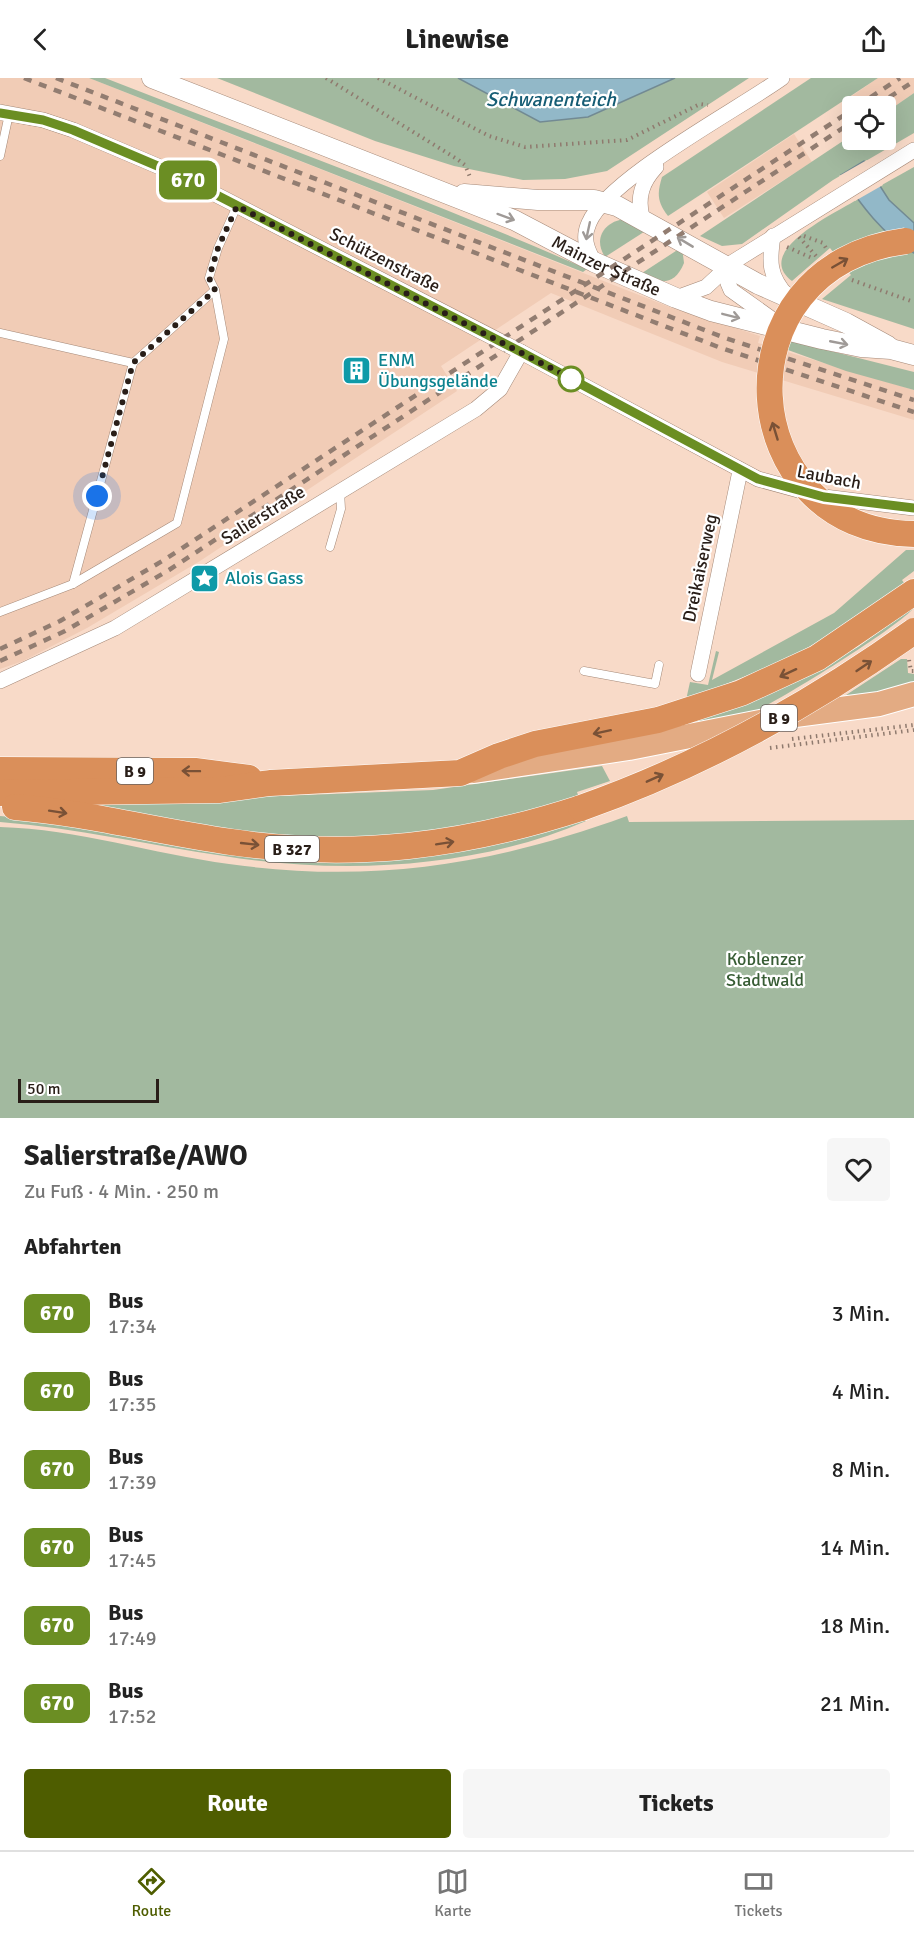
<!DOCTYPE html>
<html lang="de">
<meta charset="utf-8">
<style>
:root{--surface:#fff;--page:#f6f6f6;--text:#222;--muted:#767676;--line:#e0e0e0;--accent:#4e5d00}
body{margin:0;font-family:Signika,sans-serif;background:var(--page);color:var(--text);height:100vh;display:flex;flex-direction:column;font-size:22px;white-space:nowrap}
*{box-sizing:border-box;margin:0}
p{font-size:20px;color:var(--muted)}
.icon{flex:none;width:33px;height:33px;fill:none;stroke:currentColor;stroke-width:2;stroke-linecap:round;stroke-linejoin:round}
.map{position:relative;height:1040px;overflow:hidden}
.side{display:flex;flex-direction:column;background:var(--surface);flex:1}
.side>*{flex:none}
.badge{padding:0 12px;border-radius:9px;font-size:21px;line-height:39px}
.fabs{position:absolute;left:842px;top:18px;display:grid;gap:12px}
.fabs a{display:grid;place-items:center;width:54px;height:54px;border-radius:6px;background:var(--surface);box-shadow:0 6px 24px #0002;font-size:30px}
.scale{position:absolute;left:18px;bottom:15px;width:141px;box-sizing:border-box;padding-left:6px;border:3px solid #291e18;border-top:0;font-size:16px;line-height:21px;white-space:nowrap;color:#291e18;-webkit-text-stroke:4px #fff;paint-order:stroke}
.you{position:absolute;width:30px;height:30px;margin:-15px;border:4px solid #fff;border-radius:50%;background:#1a73e8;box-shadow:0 0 0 9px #1a73e833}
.map>.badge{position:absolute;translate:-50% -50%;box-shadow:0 0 0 3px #fff}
h2{padding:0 24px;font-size:22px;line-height:54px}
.round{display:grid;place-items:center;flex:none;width:63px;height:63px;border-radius:6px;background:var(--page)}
.overview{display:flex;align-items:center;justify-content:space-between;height:102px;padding:0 24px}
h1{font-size:28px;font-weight:700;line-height:45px}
.button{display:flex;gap:12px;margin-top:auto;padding:12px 24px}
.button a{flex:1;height:69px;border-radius:6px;background:var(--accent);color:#fff;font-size:24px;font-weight:700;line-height:69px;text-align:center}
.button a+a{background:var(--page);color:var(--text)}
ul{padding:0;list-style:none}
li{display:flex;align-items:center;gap:18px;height:78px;padding:0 24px}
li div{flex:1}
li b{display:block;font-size:22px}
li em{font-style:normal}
li .badge{min-width:66px;font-weight:700;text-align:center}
header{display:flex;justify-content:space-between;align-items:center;height:78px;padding:0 24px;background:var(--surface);font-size:27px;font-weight:700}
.tabs{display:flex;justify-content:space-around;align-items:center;height:84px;border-top:2px solid var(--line);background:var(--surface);font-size:16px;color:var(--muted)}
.tabs a{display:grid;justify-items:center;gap:3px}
.tabs .selected{color:var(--accent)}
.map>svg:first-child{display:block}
.built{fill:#f1ccb6}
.green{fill:#a2b99f}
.water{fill:#92b8c8;stroke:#728a93;stroke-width:1.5}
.pier{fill:#f8dac8}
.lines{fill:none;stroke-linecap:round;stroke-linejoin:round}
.service-casing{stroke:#a58978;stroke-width:9}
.minor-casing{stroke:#a58978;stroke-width:16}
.tertiary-casing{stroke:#a58978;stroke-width:21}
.primary-casing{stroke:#fff;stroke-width:26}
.trunk-casing{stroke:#fff;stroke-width:27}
.path{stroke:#8f7a6e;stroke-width:4;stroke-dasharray:1.5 4.5;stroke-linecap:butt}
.service{stroke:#fff;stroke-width:8}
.minor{stroke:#fff;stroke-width:15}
.tertiary{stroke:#fff;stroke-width:20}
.primary{stroke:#e3ab83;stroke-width:24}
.trunk{stroke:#da8f5a;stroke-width:26}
.rail{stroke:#927d71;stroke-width:4.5;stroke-dasharray:8 8;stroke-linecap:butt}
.trunk-bridge-casing{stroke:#fff;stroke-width:27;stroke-linecap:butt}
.trunk-bridge{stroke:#da8f5a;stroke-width:26}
.oneway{stroke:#9f9a97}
.oneway2{stroke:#795136}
.line-casing{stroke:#fff;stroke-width:14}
.line{stroke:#6b8e23;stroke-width:9}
.walk{stroke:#291e18;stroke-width:6;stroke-dasharray:0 10.8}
.stop-dot{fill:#fff;stroke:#6b8e23;stroke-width:3}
.labels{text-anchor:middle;stroke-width:4.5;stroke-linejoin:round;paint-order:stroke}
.shield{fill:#fff;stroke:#69625d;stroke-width:1.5}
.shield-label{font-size:16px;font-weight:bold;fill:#291e18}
.street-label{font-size:18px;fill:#291e18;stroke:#fff}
.culture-label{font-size:18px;fill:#0d838f;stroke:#fff;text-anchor:start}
.park-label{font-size:18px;fill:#375c34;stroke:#fff}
.water-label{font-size:20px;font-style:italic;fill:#155c74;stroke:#fff}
</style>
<header><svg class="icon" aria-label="back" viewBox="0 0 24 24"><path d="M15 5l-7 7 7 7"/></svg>Linewise<svg class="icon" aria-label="share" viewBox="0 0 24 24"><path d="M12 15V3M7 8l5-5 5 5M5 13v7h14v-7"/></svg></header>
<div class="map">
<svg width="914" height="1040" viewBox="0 0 914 1040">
<rect width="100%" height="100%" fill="#f8dac8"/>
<g class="built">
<path d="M0 0H89L672 230 760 258 758 265 914 312V342L722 284 551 215 441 288 457 313 200 483 87 550 23 583 0 591Z"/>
<path d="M878 0H914V15L885 35V28H855L849 20Z"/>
<path d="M794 56 812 84 724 140 707 114Z"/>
</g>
<g class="green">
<path d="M89 0H105C266 63 428 121 587 191L583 194Z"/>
<path d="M217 0H458L541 44 588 39 675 0H749L607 93 565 101 523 102 454 88 375 63Z"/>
<path d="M811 0H878L668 138C657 124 657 115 662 99Z"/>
<path d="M914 15V55L833 102 742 166 722 168 700 158 852 57V62H885V35Z"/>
<path d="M914 89V145L889 122 880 108Z"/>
<path d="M858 121 898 166 914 175V251L822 221 851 197 830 170 792 203C752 173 836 135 858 121Z"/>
<path d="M624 141 647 152 605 179C593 161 604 144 624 141Z"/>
<path d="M682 169 684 185C674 209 660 205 639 197Z"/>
<path d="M791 263 914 294V312L846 293 788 272Z"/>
<path d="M906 472H914V493L902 502 904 505 830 557 786 582 686 622 690 604 708 607 716 573 719 574 712 602 834 535Z"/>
<path d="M914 529C908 543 769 630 748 636 727 643 705 645 684 649V645L804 600 858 569Z"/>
<path d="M901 581H907L908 595 914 596V610L840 621Z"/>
<path d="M602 688 610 703 577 714 579 720C502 740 425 760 345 762 256 763 165 741 78 726L433 712Z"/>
<path d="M0 738 43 742 241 776 584 739 586 743C476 791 341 797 224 778 149 767 76 750 0 744Z"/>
<path d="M627 738 629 744 914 742V1040H0V749C78 751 153 776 229 786 372 806 492 787 627 738Z"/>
</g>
<g class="water">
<path d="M458 0H675L588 39 540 44Z"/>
<path d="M864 83 889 122 914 145V175C883 157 861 127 841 97Z"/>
</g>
<path class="pier" d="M867 82 883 107 855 123 839 98Z"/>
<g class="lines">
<defs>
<g id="service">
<path d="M0 78 9 36"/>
<path d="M0 255 133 285"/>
<path d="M330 469 341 431 340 413"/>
<path d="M73 506 133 285 215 212"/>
<path d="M0 534 73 506 177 445 224 261 215 212 209 200 218 170 237 128"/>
<path d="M584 593 655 606 659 587"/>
</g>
<g id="minor">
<path d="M0 34 43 42 73 52 174 95 521 274 758 401 824 419 914 430"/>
<path d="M642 139C637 119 642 104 656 89"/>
<path d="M773 158C769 184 769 198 787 218"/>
<path d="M594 184C587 171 582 160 589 145 607 101 739 31 782 0"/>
<path d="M727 189 728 205 731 212 780 247"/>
<path d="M676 220 706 209 733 184 914 72"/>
<path d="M698 596 740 393"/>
<path d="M0 603 115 550 476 331 500 311 521 274"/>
</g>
<g id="tertiary">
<path id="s1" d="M152 0 514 142 594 184 676 220 711 233 822 261 861 269 891 271 914 277"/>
<path d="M464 116 538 122H594L617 128 758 206 846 245 888 268"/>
</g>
<path id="primary" d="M474 693 629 670 795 637 879 626 914 616"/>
<g id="trunk">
<path d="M0 692 195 693 249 700"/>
<path d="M0 715 220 712 270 705 460 695 499 678 535 666 658 642 741 615 817 580 914 514"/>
<path d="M15 729C88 735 159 754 231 764 354 782 464 768 581 730"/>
</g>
</defs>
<use href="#service" class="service-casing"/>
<use href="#minor" class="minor-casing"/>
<use href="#tertiary" class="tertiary-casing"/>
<use href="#primary" class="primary-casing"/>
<use href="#trunk" class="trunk-casing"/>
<g class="path">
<path d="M326 0 457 81 465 87 470 99"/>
<path d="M378 0 489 58 525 69 627 62 700 26 708 27"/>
<path d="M804 158 823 165 826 170"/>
<path d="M799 159 816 178"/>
<path d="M787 169 812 180"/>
<path d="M852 202 914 224"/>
<path d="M909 582 911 593H914"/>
<path d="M792 661 914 647"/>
<path d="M770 670 914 652"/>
</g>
<use href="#service" class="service"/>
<use href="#minor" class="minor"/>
<use href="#tertiary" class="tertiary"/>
<use href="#primary" class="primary"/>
<use href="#trunk" class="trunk"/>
<g class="rail">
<path d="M24 0 721 270 914 334"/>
<path d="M56 0 725 260 914 322"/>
<path d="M857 28 900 0"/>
<path d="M876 28 914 3"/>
<path d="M0 571 60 543 164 482 852 32"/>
<path d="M0 583 65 553 169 492 852 44"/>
</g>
<defs>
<g id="trunk-bridge">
<path d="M906 163C713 188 733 454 914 456"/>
<path d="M581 730C700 688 812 626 914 553"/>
</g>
</defs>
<use href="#trunk-bridge" class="trunk-bridge-casing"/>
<use href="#trunk-bridge" class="trunk-bridge"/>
</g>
<defs><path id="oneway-shaft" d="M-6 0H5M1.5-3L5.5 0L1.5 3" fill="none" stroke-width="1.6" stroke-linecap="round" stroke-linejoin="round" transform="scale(1.5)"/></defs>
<g class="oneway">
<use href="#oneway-shaft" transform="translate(506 139) rotate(20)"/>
<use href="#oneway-shaft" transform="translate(588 153) rotate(102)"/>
<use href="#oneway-shaft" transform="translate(685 164) rotate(-149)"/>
<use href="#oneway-shaft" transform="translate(731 238) rotate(14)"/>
<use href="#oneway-shaft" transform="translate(839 265) rotate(11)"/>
</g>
<g class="oneway2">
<use href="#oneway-shaft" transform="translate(840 185) rotate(-30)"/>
<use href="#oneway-shaft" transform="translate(775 353) rotate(-107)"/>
<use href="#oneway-shaft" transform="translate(864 588) rotate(-34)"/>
<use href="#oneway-shaft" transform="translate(788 595) rotate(155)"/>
<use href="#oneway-shaft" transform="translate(602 654) rotate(168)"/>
<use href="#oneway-shaft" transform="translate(191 693) rotate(-179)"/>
<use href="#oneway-shaft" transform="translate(655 700) rotate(-24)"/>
<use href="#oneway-shaft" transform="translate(58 734) rotate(9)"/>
<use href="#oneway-shaft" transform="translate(445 765) rotate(-9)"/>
<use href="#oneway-shaft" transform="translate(250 766) rotate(6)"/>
</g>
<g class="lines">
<defs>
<path id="line" d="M0 35 43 42 73 52 174 95 521 274 758 401 824 419 914 430"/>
</defs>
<use href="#line" class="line-casing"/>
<use href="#line" class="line"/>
<path class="walk" d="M97 418 133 285 215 212 209 200 218 170 237 128 574 302 571 301"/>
</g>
<defs>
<symbol id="building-square" viewBox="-11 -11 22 22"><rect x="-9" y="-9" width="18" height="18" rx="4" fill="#0f9aa8" stroke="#fff"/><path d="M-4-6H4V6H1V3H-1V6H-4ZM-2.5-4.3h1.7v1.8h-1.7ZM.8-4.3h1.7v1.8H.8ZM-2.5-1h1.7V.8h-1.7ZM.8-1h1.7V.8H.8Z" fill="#fff"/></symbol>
<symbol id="sight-square" viewBox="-11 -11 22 22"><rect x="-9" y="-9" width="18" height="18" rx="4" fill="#0f9aa8" stroke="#fff"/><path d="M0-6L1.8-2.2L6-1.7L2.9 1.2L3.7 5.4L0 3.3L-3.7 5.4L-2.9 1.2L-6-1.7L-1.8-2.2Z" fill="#fff"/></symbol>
</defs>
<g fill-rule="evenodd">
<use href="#building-square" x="340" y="276" width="33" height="33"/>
<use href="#sight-square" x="188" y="484" width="33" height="33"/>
</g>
<circle class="stop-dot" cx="571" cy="301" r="12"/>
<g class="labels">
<g class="shield">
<rect x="761" y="627" width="36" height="26" rx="4.5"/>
<rect x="117" y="680" width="36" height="26" rx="4.5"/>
<rect x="265" y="758" width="54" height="26" rx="4.5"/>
</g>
<g class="shield-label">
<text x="779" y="646">B 9</text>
<text x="135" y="699">B 9</text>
<text x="292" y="777">B 327</text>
</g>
<g class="street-label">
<text transform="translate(385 182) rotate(27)" y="6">Schützenstraße</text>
<text dy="6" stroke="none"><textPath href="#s1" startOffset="492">Mainzer Straße</textPath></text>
<text transform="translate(829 399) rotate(11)" y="6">Laubach</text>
<text transform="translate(263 437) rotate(-32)" y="6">Salierstraße</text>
<text transform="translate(700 490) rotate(-78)" y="6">Dreikaiserweg</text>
</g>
<g class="culture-label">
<text x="378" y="288">ENM<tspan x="378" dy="21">Übungsgelände</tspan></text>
<text x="225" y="506">Alois Gass</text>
</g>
<g class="park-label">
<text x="765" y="887">Koblenzer<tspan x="765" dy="21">Stadtwald</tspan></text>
</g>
<g class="water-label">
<text x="551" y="28">Schwanenteich</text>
</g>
</g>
</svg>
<div class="fabs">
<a><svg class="icon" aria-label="locate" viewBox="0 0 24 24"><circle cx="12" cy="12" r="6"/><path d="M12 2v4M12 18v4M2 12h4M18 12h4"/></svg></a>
</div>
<div class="scale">50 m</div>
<div class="you" style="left:97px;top:418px"></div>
<b class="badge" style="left:188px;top:102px;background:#6b8e23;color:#fff">670</b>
</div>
<section class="side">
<div class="overview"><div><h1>Salierstraße/AWO</h1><p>Zu Fuß · 4 Min. · 250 m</p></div><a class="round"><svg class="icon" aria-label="heart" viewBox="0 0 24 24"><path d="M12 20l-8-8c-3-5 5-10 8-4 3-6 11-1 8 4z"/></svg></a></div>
<h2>Abfahrten</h2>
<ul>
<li><span class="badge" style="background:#6b8e23;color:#fff">670</span><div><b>Bus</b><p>17:34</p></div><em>3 Min.</em></li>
<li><span class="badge" style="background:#6b8e23;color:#fff">670</span><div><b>Bus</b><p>17:35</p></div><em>4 Min.</em></li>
<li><span class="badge" style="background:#6b8e23;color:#fff">670</span><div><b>Bus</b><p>17:39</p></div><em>8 Min.</em></li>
<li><span class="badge" style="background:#6b8e23;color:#fff">670</span><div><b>Bus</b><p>17:45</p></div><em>14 Min.</em></li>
<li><span class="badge" style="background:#6b8e23;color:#fff">670</span><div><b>Bus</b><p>17:49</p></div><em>18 Min.</em></li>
<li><span class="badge" style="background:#6b8e23;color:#fff">670</span><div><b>Bus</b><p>17:52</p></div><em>21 Min.</em></li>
</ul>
<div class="button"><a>Route</a><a>Tickets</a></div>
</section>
<nav class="tabs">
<a class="selected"><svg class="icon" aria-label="directions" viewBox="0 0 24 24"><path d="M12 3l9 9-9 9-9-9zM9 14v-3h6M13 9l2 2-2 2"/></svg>Route</a>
<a><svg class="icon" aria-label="map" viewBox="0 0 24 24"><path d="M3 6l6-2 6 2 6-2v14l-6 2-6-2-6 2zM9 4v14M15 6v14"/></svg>Karte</a>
<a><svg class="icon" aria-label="tickets" viewBox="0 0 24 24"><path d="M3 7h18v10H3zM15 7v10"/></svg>Tickets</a>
</nav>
